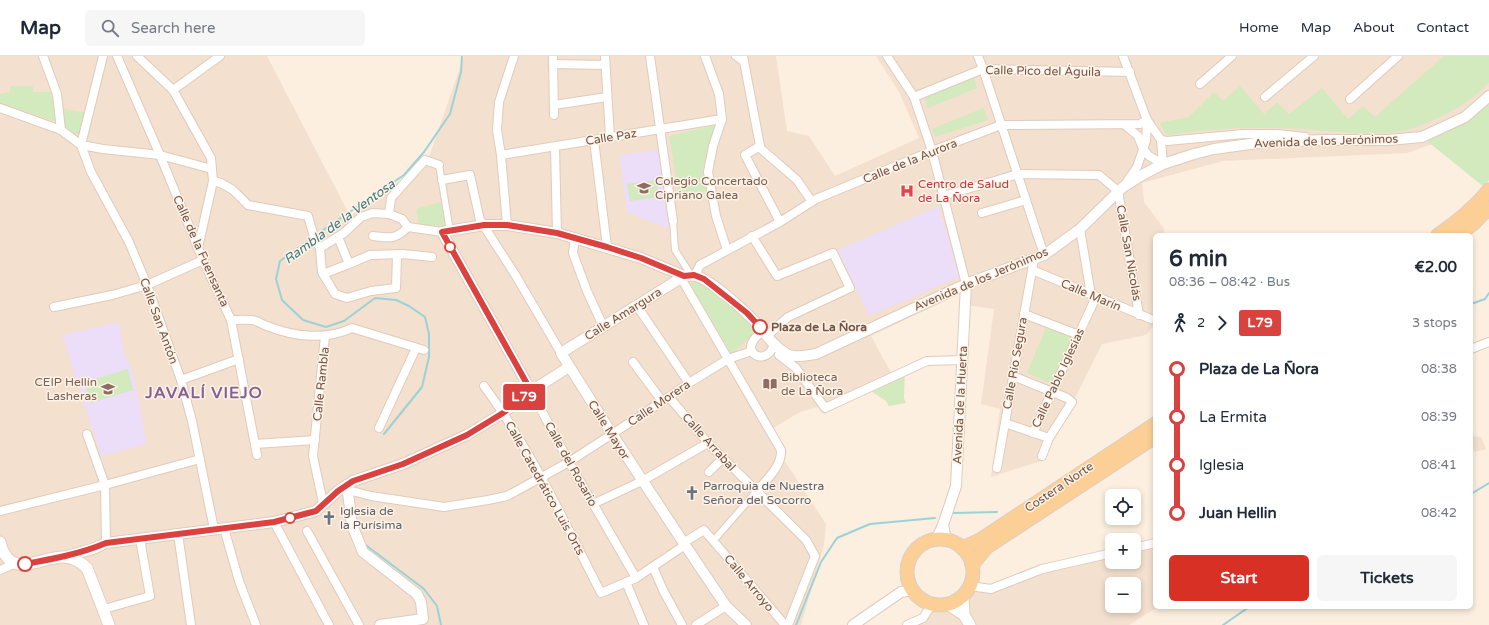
<!DOCTYPE html>
<meta charset="utf-8">
<style>
:root{--surface:#fff;--page:#f6f6f7;--text:#1f2937;--muted:#747a83;--line:#e0e1e3;--accent:#d93025}
body{margin:0;font-family:"Varela Round",sans-serif;background:var(--page);color:var(--text);height:100vh;display:flex;flex-direction:column;font-size:15px;white-space:nowrap}
*{box-sizing:border-box;margin:0}
p{font-size:13px;color:var(--muted)}
.icon{flex:none;width:22px;height:22px;fill:none;stroke:currentColor;stroke-width:2;stroke-linecap:round;stroke-linejoin:round}
.map{position:relative;flex:1;overflow:hidden}
.panel{position:absolute;left:1153px;top:177px;width:320px;height:376px;display:flex;flex-direction:column;background:var(--surface);border-radius:6px;box-shadow:0 2px 6px #0003}
.panel>*{flex:none}
.badge{padding:0 8px;border-radius:3px;font-size:14px;line-height:26px}
.controls{position:absolute;left:1105px;top:433px;display:grid;gap:8px}
.controls a{display:grid;place-items:center;width:36px;height:36px;border-radius:6px;background:var(--surface);box-shadow:0 2px 6px #0003;font-size:20px}
.map>.badge{position:absolute;translate:-50% -50%;box-shadow:0 0 0 2px #fff}
.legs{display:flex;align-items:center;gap:6px;height:44px;padding:0 16px;font-size:13px}
.legs p{margin-inline-start:auto}
.headline{display:flex;align-items:center;justify-content:space-between;height:68px;padding:0 16px}
h1{font-size:22px;font-weight:700;line-height:30px}
.button{display:flex;gap:8px;margin-top:auto;padding:8px 16px}
.button a{flex:1;height:46px;border-radius:6px;background:var(--accent);color:#fff;font-size:16px;font-weight:700;line-height:46px;text-align:center}
.button a+a{background:var(--page);color:var(--text)}
ul{padding:0 16px;list-style:none}
li{display:flex;align-items:center;gap:14px;height:48px;font-size:15px}
li i{display:grid;place-items:center;width:6px;height:100%;margin:0 5px;background:currentColor}
li i::after{content:'';width:10px;height:10px;margin:-5px;border:3px solid;border-radius:50%;background:var(--surface)}
li p{margin-inline-start:auto}
li:first-child i{background:linear-gradient(#0000 50%,currentColor 0)}
li:last-child i{background:linear-gradient(currentColor 50%,#0000 0)}
header{display:flex;align-items:center;gap:24px;box-sizing:border-box;height:56px;padding:0 20px;background:var(--surface);border-bottom:1px solid var(--line)}
header strong{font-size:19px}
nav{display:flex;gap:22px;margin-inline-start:auto;font-size:14px}
.search{width:280px;height:36px;background:var(--page);display:flex;align-items:center;gap:10px;box-sizing:border-box;padding:0 14px;border-radius:6px;color:var(--muted);font-size:15px}
.map>svg:first-child{display:block}
.residential{fill:#f4e0ce;fill-rule:evenodd}
.education{fill:#ecddf8}
.green{fill:#d3e9be}
.lines{fill:none;stroke-linecap:round;stroke-linejoin:round}
.stream{stroke:#9bd2d7;stroke-width:2}
.pedestrian-casing{stroke:#e0cbbc;stroke-width:8}
.minor-casing{stroke:#e0cbbc;stroke-width:10}
.tertiary-casing{stroke:#e0cbbc;stroke-width:12}
.secondary-casing{stroke:#e7cdbc;stroke-width:13}
.primary-casing{stroke:#d8cfcb;stroke-width:15}
.pedestrian{stroke:#fff;stroke-width:6}
.minor{stroke:#fff;stroke-width:8}
.tertiary{stroke:#fff;stroke-width:10}
.secondary{stroke:#fff;stroke-width:11}
.primary{stroke:#fccf96;stroke-width:13}
.line-1-casing{stroke:#fff;stroke-width:9}
.line-1{stroke:#da4240;stroke-width:6}
.stop-1-dot{fill:#fff;stroke:#da4240;stroke-width:2}
.labels{text-anchor:middle;stroke-width:3;stroke-linejoin:round;paint-order:stroke}
.street-label{font-size:12px;fill:#735447;stroke:#fff3e6}
.education-label{font-size:12px;fill:#785e54;stroke:#fff3e6;text-anchor:start}
.health-label{font-size:12px;fill:#be3a42;stroke:#fff3e6;text-anchor:start}
.stop-label{font-size:12px;font-weight:bold;fill:#735447;stroke:#fff3e6;text-anchor:start}
.worship-label{font-size:12px;fill:#5b616d;stroke:#fff3e6;text-anchor:start}
.water-label{font-size:13px;font-style:italic;fill:#3e7980;stroke:#fff3e6}
.district-label{font-size:16px;font-weight:bold;letter-spacing:1px;fill:#816296;stroke:#fff3e6}
</style>
<header>
<strong>Map</strong>
<div class="search"><svg class="icon" aria-label="search" viewBox="0 0 24 24"><circle cx="10" cy="10" r="6"/><path d="M15 15l6 6"/></svg>Search here</div>
<nav><a>Home</a><a>Map</a><a>About</a><a>Contact</a></nav>
</header>
<div class="map">
<svg width="1489" height="569" viewBox="0 0 1489 569">
<rect width="100%" height="100%" fill="#fcefdf"/>
<g class="residential">
<path d="M0 0H267L350 160 427 107 464 0H776L787 75 809 80 835 120 919 82 899 36 876 0H1489V68L1407 97 1223 105 1142 127 1144 146 1163 171 1165 179H1155V268L1146 279 1102 288 1044 404 991 421 1000 353 981 348 994 253 966 249V235L871 280 893 320 829 348 800 356 772 373 782 401 826 468 824 489 801 569H0Z"/>
<path d="M1471 380 1481 381 1486 393 1474 396 1471 387Z"/>
<path d="M1155 487V551H1158L1129 569H907L918 566 932 548 942 549 958 544 963 540 970 530 991 533 1042 513 1112 497V506H1134V492ZM1112 528H1134V550H1112Z"/>
</g>
<g class="education">
<path d="M658 94 669 173 627 156 619 99Z"/>
<path d="M939 150 959 221 869 260 838 194Z"/>
<path d="M119 266 124 296 134 319 147 388 101 400 62 279Z"/>
</g>
<g class="green">
<path d="M1444 0H1489V26C1470 49 1426 71 1397 76 1370 80 1342 76 1315 74 1292 72 1269 72 1246 72 1219 72 1193 76 1167 79L1159 67 1189 61 1214 36 1223 45 1240 30 1264 58 1277 46 1289 58 1322 32 1348 63 1363 50 1375 61Z"/>
<path d="M974 20 977 32 928 52 924 40Z"/>
<path d="M10 30H33V36H51L56 62 54 65 0 47V38L10 36Z"/>
<path d="M1489 38V124L1484 131 1422 81 1465 61Z"/>
<path d="M58 52 89 57 83 79C74 79 68 76 61 70Z"/>
<path d="M983 52 988 64 935 81 932 73Z"/>
<path d="M715 69 703 112 708 136 679 139 669 80Z"/>
<path d="M656 124 659 141 630 145 627 128Z"/>
<path d="M445 145 449 169H419L416 153Z"/>
<path d="M701 225 742 255 756 275 732 298 689 227Z"/>
<path d="M1047 269 1073 280 1050 327 1027 317Z"/>
<path d="M128 313 133 334 91 347 84 326Z"/>
<path d="M905 315 904 342 906 347 889 350 886 345 871 335Z"/>
</g>
<g class="lines">
<g class="stream">
<path d="M316 179 404 119 424 96 450 58 461 16 462 0"/>
<path d="M312 182 280 205 276 223 282 244 303 264 326 271 344 265 375 242 396 244 409 250 425 261 429 278V301L422 331 384 378"/>
<path d="M1471 248 1485 243 1489 237"/>
<path d="M1471 438 1489 427"/>
<path d="M954 457 997 456"/>
<path d="M363 487 424 533 437 550 441 569"/>
<path d="M796 569 821 506 837 482 870 468 935 462"/>
<path d="M1223 569 1249 551"/>
</g>
<defs>
<g id="pedestrian">
<path d="M735 0 743 6"/>
<path d="M439 109 450 175"/>
<path d="M673 165 675 194 691 219"/>
<path d="M714 484 756 436"/>
</g>
<g id="minor">
<path d="M43 0 57 38 61 74"/>
<path d="M103 0 81 89 91 116 129 186 147 229 181 324 192 365 214 473"/>
<path d="M117 0 160 99 203 204 231 264 257 399"/>
<path d="M137 0 173 34 211 102 213 125 198 192"/>
<path d="M553 0 554 59"/>
<path d="M605 0 610 81"/>
<path d="M650 0 673 165"/>
<path d="M705 0 719 38 722 63 713 90 708 116 716 160 727 194"/>
<path d="M743 0 760 90 745 99 780 166"/>
<path d="M887 0 914 41 932 95 966 228"/>
<path d="M978 0 983 13 1044 199"/>
<path d="M1123 0 1147 64 1161 84 1163 108"/>
<path d="M553 8 605 9"/>
<path d="M1200 28 1232 0"/>
<path d="M173 34 220 0"/>
<path d="M914 41 983 13 1130 16"/>
<path d="M1265 41 1314 0"/>
<path d="M1350 43 1398 0"/>
<path d="M554 49 607 41"/>
<path d="M0 52 61 74 81 89 103 93 160 99 212 113"/>
<path d="M1125 69 1138 80 1143 93 1149 100 1163 108"/>
<path d="M594 84 607 191"/>
<path d="M1161 84 1167 85 1243 78H1277L1305 81"/>
<path d="M555 91 557 177"/>
<path d="M759 91 797 124 812 146"/>
<path d="M501 99 722 63"/>
<path d="M442 124 470 119 480 164 516 220 561 297"/>
<path d="M213 125 221 127 233 134 248 149 308 160 314 181 320 192 322 216 335 238 347 242 371 235 396 232 397 199"/>
<path d="M1124 130 1137 111 1146 85 1147 64"/>
<path d="M943 140 1018 118 1099 119 1118 135 1139 259"/>
<path d="M982 157 1026 144"/>
<path d="M389 158 391 142 425 104 439 109"/>
<path d="M507 169 501 99 497 74 499 46 514 0"/>
<path d="M1080 173 1091 239"/>
<path d="M373 180C390 182 395 184 408 171"/>
<path d="M752 180 777 220 833 197 850 232 788 261 767 280"/>
<path d="M338 181 349 208 370 199 403 198 432 201"/>
<path d="M575 182 573 197 587 235 603 270"/>
<path d="M320 192 344 177 361 161 373 157 389 158 402 163 408 171 442 176"/>
<path d="M1032 214 1151 263"/>
<path d="M323 218 349 208"/>
<path d="M695 219 700 209 780 166 816 143 932 95 1001 69 1140 68 1147 64"/>
<path d="M681 222 781 394C782 411 766 424 756 436"/>
<path d="M637 250 689 327"/>
<path d="M54 251 112 239 147 229 203 204"/>
<path d="M1024 258 1079 279"/>
<path d="M231 264C239 264 249 263 256 265 261 267 265 270 270 271 295 281 327 284 352 272L424 294"/>
<path d="M763 275C759 278 754 282 752 287 746 300 768 309 774 288"/>
<path d="M1471 293 1489 286"/>
<path d="M779 299 796 312 825 352 927 305 963 304"/>
<path d="M633 306 662 345"/>
<path d="M1013 320 1067 342 1072 346 1049 382 1042 400"/>
<path d="M181 324 239 303"/>
<path d="M484 330C531 394 565 467 601 537L636 522 685 489"/>
<path d="M531 335 569 406 636 522"/>
<path d="M669 341 708 387 806 484 815 500 788 569"/>
<path d="M1005 367 1049 382"/>
<path d="M379 372 416 292"/>
<path d="M1033 377 1096 241"/>
<path d="M87 378 105 429 106 487"/>
<path d="M255 388 315 384"/>
<path d="M997 412 1034 203"/>
<path d="M709 416 723 402"/>
<path d="M348 434 371 440 444 451 488 444 507 440 569 406 669 341 689 327 728 303 752 295"/>
<path d="M323 447 313 400 325 280"/>
<path d="M593 448 642 425 708 387"/>
<path d="M0 455 105 429 200 403"/>
<path d="M274 466 329 569"/>
<path d="M224 472 239 525 256 569"/>
<path d="M307 475 359 569"/>
<path d="M178 478 191 569"/>
<path d="M683 487 704 474 785 569"/>
<path d="M1134 492 1155 487"/>
<path d="M653 511 663 534 682 569"/>
<path d="M0 514 16 507"/>
<path d="M626 526 644 569"/>
<path d="M970 530 991 533 1042 513 1112 497"/>
<path d="M104 553 150 540 140 483"/>
<path d="M696 569 726 550"/>
<path d="M907 569 923 562 932 548"/>
</g>
<g id="tertiary">
<path d="M531 335 442 176 484 169H507L557 177 641 202 684 220"/>
<path d="M347 429 352 469 363 496 417 538 421 546 423 563 380 569"/>
<path d="M943 469 946 484"/>
<path d="M936 484 943 469 956 430 966 228"/>
<path d="M64 501 93 493 106 487 274 466 316 455 338 435 353 425 403 408 467 379 503 357 531 335 569 311"/>
<path d="M746 569 726 550 685 489 612 378 561 297 684 220C688 220 693 219 696 220 713 225 746 256 758 269 767 280 776 293 789 299 797 302 808 299 816 298L966 228 1044 199 1080 173 1123 131 1144 118 1163 108 1194 98 1214 93 1264 86 1326 84H1388L1422 81 1465 61 1489 40"/>
<path d="M853 569 901 536 913 534"/>
</g>
<g id="secondary">
<path d="M0 486C10 527 42 499 65 501 74 502 81 506 87 512L109 569"/>
<path d="M963 540 964 559 970 569"/>
<path d="M947 548 964 559"/>
</g>
<g id="primary">
<path d="M1438 179C1457 166 1474 152 1489 134"/>
<path d="M1458 179 1473 168 1489 152"/>
<circle cx="940" cy="516" r="33"/>
<path d="M962 492 980 484 1155 368"/>
<path d="M972 509 987 491 1155 381"/>
</g>
</defs>
<use href="#pedestrian" class="pedestrian-casing"/>
<use href="#minor" class="minor-casing"/>
<use href="#tertiary" class="tertiary-casing"/>
<use href="#secondary" class="secondary-casing"/>
<use href="#primary" class="primary-casing"/>
<use href="#pedestrian" class="pedestrian"/>
<use href="#minor" class="minor"/>
<use href="#tertiary" class="tertiary"/>
<use href="#secondary" class="secondary"/>
<use href="#primary" class="primary"/>
</g>
<g class="lines">
<defs>
<path id="line-1" d="M25 508C52 503 80 498 106 487L274 466 316 455 338 435 353 425 403 408 467 379 503 357 531 335 442 176 484 169H507L557 177 607 191 641 202 684 220 694 219 704 223 747 257 760 271"/>
</defs>
<use href="#line-1" class="line-1-casing"/>
<use href="#line-1" class="line-1"/>
</g>
<defs>
<symbol id="school-bare" viewBox="-9 -9 18 18"><path d="M0-5L7-2L0 1L-7-2ZM-4 1L0 2.5L4 1V4Q0 6-4 4Z" fill="#8d6e63" stroke="#fff3e6" stroke-width="2.5" paint-order="stroke"/></symbol>
<symbol id="hospital-bare" viewBox="-9 -9 18 18"><path d="M-5-5h3v3.5h4V-5h3V5h-3V1.5h-4V5h-3Z" fill="#e0444e" stroke="#fff3e6" stroke-width="2.5" paint-order="stroke"/></symbol>
<symbol id="library-bare" viewBox="-9 -9 18 18"><path d="M-6-4Q-3-5.5-.7-3.5V5Q-3 3-6 4ZM6-4Q3-5.5 .7-3.5V5Q3 3 6 4Z" fill="#8d6e63" stroke="#fff3e6" stroke-width="2.5" paint-order="stroke"/></symbol>
<symbol id="church-bare" viewBox="-9 -9 18 18"><path d="M-1.2-6h2.4v3.5h3.3v2.4h-3.3V6h-2.4V-.1h-3.3v-2.4h3.3Z" fill="#6b7280" stroke="#fff3e6" stroke-width="2.5" paint-order="stroke"/></symbol>
</defs>
<g fill-rule="evenodd">
<use href="#school-bare" x="634" y="122" width="20" height="20"/>
<use href="#hospital-bare" x="897" y="125" width="20" height="20"/>
<use href="#library-bare" x="760" y="318" width="20" height="20"/>
<use href="#school-bare" x="98" y="323" width="20" height="20"/>
<use href="#church-bare" x="682" y="427" width="20" height="20"/>
<use href="#church-bare" x="319" y="452" width="20" height="20"/>
</g>
<g class="stop-1-dot">
<circle cx="450" cy="191" r="5"/>
<circle cx="760" cy="271" r="7"/>
<circle cx="290" cy="462" r="5"/>
<circle cx="25" cy="508" r="7"/>
</g>
<g class="labels">
<g class="street-label">
<text transform="translate(1043 15) rotate(1)" y="4">Calle Pico del Águila</text>
<text transform="translate(611 81) rotate(-9)" y="4">Calle Paz</text>
<text transform="translate(1326 85) rotate(-2)" y="4">Avenida de los Jerónimos</text>
<text transform="translate(910 105) rotate(-22)" y="4">Calle de la Aurora</text>
<text transform="translate(201 195) rotate(66)" y="4">Calle de la Fuensanta</text>
<text transform="translate(1129 197) rotate(80)" y="4">Calle San Nicolás</text>
<text transform="translate(981 223) rotate(-23)" y="4">Avenida de los Jerónimos</text>
<text transform="translate(1091 239) rotate(23)" y="4">Calle Marín</text>
<text transform="translate(623 258) rotate(-32)" y="4">Calle Amargura</text>
<text transform="translate(159 265) rotate(70)" y="4">Calle San Antón</text>
<text transform="translate(1015 307) rotate(-80)" y="4">Calle Río Segura</text>
<text transform="translate(1058 322) rotate(-65)" y="4">Calle Pablo Iglesias</text>
<text transform="translate(321 328) rotate(-84)" y="4">Calle Rambla</text>
<text transform="translate(659 347) rotate(-34)" y="4">Calle Morera</text>
<text transform="translate(960 349) rotate(-87)" y="4">Avenida de la Huerta</text>
<text transform="translate(609 374) rotate(58)" y="4">Calle Mayor</text>
<text transform="translate(709 386) rotate(48)" y="4">Calle Arrabal</text>
<text transform="translate(571 408) rotate(61)" y="4">Calle del Rosario</text>
<text transform="translate(1059 431) rotate(-34)" y="4">Costera Norte</text>
<text transform="translate(545 432) rotate(61)" y="4">Calle Catedrático Luis Orts</text>
<text transform="translate(749 527) rotate(50)" y="4">Calle Arroyo</text>
</g>
<g class="education-label">
<text x="655" y="129">Colegio Concertado<tspan x="655" dy="14">Cipriano Galea</tspan></text>
<text x="781" y="325">Biblioteca<tspan x="781" dy="14">de La Ñora</tspan></text>
<text x="97" y="330" text-anchor="end">CEIP Hellín<tspan x="97" dy="14">Lasheras</tspan></text>
</g>
<g class="health-label">
<text x="918" y="132">Centro de Salud<tspan x="918" dy="14">de La Ñora</tspan></text>
</g>
<g class="stop-label">
<text x="771" y="275">Plaza de La Ñora</text>
</g>
<g class="worship-label">
<text x="703" y="434">Parroquia de Nuestra<tspan x="703" dy="14">Señora del Socorro</tspan></text>
<text x="340" y="459">Iglesia de<tspan x="340" dy="14">la Purísima</tspan></text>
</g>
<g class="water-label">
<text transform="translate(339 165) rotate(-36)" y="5">Rambla de la Ventosa</text>
</g>
<g class="district-label">
<text x="204" y="342">JAVALÍ VIEJO</text>
</g>
</g>
</svg>
<div class="controls">
<a><svg class="icon" aria-label="locate" viewBox="0 0 24 24"><circle cx="12" cy="12" r="6"/><path d="M12 2v4M12 18v4M2 12h4M18 12h4"/></svg></a>
<a>+</a>
<a>−</a>
</div>
<b class="badge" style="left:524px;top:341px;background:#da4240;color:#fff">L79</b>
<section class="panel">
<div class="headline"><div><h1>6 min</h1><p>08:36 – 08:42 · Bus</p></div><b>€2.00</b></div>
<div class="legs"><svg class="icon" aria-label="walk" viewBox="0 0 24 24"><circle cx="13" cy="4" r="2"/><path d="M13 8l-2 6 4 7M11 14l-3 7M7 12l3-4h3l4 4"/></svg>2<svg class="icon" aria-label="forward" viewBox="0 0 24 24"><path d="M9 5l7 7-7 7"/></svg><b class="badge" style="background:#da4240;color:#fff">L79</b><p>3 stops</p></div>
<ul>
<li><i style="color:#da4240"></i><b>Plaza de La Ñora</b><p>08:38</p></li>
<li><i style="color:#da4240"></i><span>La Ermita</span><p>08:39</p></li>
<li><i style="color:#da4240"></i><span>Iglesia</span><p>08:41</p></li>
<li><i style="color:#da4240"></i><b>Juan Hellin</b><p>08:42</p></li>
</ul>
<div class="button"><a>Start</a><a>Tickets</a></div>
</section>
</div>
